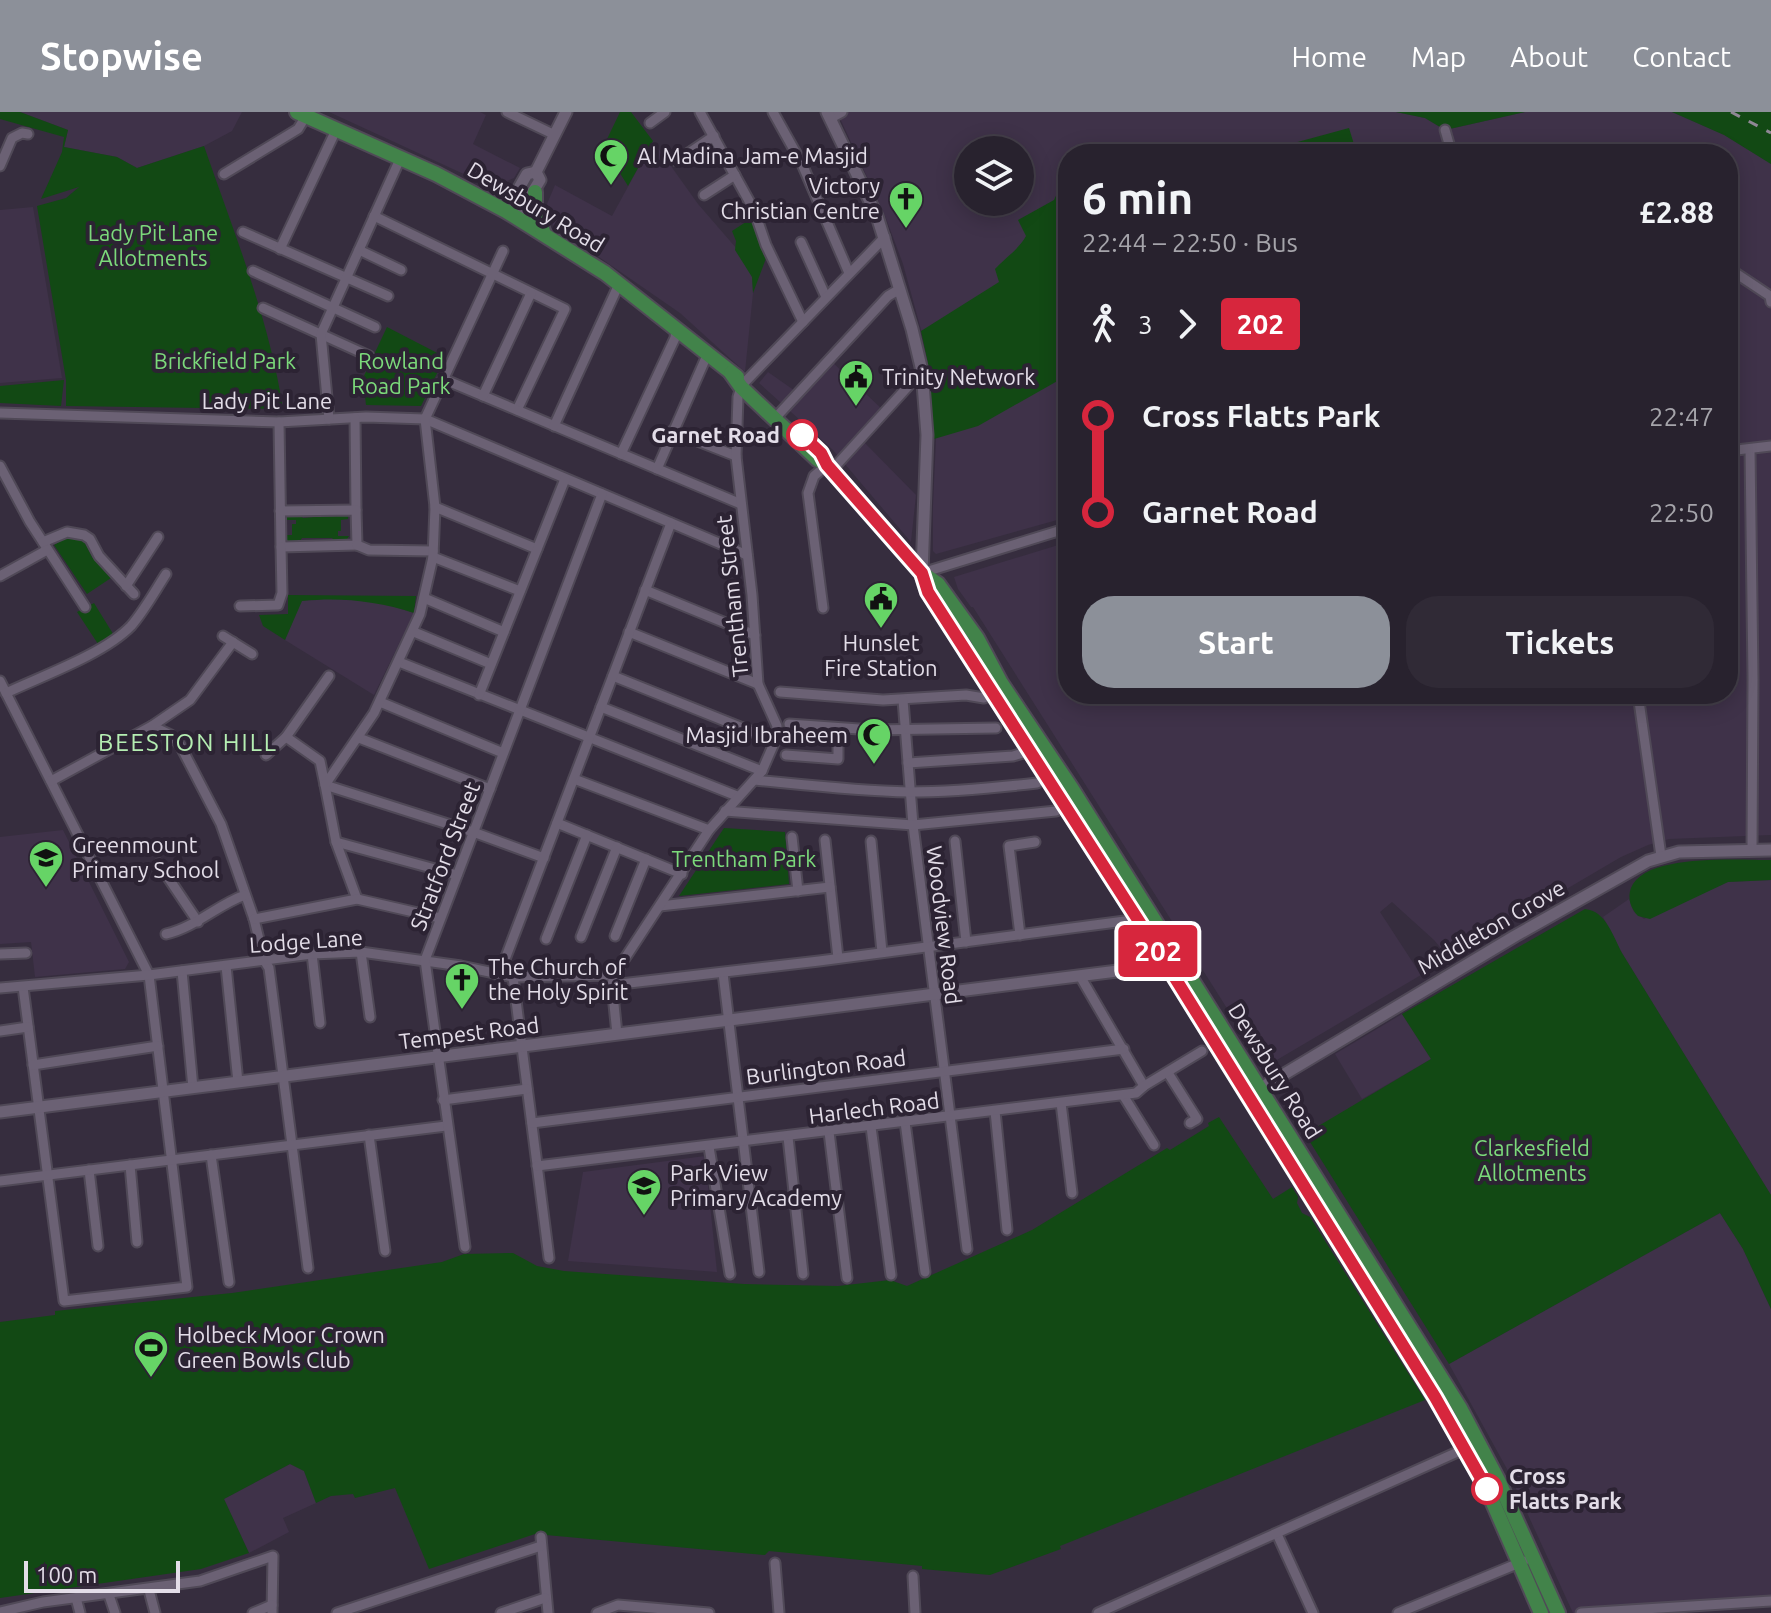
<!DOCTYPE html>
<meta charset="utf-8">
<style>
:root{--surface:#28222e;--page:#302a36;--text:#f1f3f6;--muted:#a5a4aa;--line:#443f4a;--accent:#8c9099}
body{margin:0;font-family:Ubuntu,sans-serif;background:var(--page);color:var(--text);height:100vh;display:flex;flex-direction:column;font-size:30px;white-space:nowrap}
*{box-sizing:border-box;margin:0}
p{font-size:26px;color:var(--muted)}
.icon{flex:none;width:44px;height:44px;fill:none;stroke:currentColor;stroke-width:2;stroke-linecap:round;stroke-linejoin:round}
.map{position:relative;flex:1;overflow:hidden}
.sheet{position:absolute;left:1058px;top:32px;width:680px;height:560px;display:flex;flex-direction:column;background:var(--surface);border-radius:32px;box-shadow:0 4px 20px #0003,0 0 0 2px var(--line)}
.sheet>*{flex:none}
.badge{padding:0 16px;border-radius:6px;font-size:28px;line-height:52px}
.controls{position:absolute;left:954px;top:24px;display:grid;gap:16px}
.controls a{display:grid;place-items:center;width:80px;height:80px;border-radius:50%;background:var(--surface);box-shadow:0 4px 20px #0003,0 0 0 2px var(--line);font-size:40px}
.scale{position:absolute;left:24px;bottom:20px;width:156px;box-sizing:border-box;padding-left:8px;border:4px solid #e3dde8;border-top:0;font-size:22px;line-height:28px;white-space:nowrap;color:#e3dde8;-webkit-text-stroke:6px #2c2333;paint-order:stroke}
.map>.badge{position:absolute;translate:-50% -50%;box-shadow:0 0 0 4px #fff}
.legs{display:flex;align-items:center;gap:12px;height:88px;padding:0 24px;font-size:26px}
.legs p{margin-inline-start:auto}
.overview{display:flex;align-items:center;justify-content:space-between;height:136px;padding:0 24px}
h1{font-size:44px;font-weight:700;line-height:60px}
.cta{display:flex;gap:16px;margin-top:auto;padding:16px 24px}
.cta a{flex:1;height:92px;border-radius:32px;background:var(--accent);color:#fff;font-size:32px;font-weight:700;line-height:92px;text-align:center}
.cta a+a{background:var(--page);color:var(--text)}
ul{padding:0 24px;list-style:none}
li{display:flex;align-items:center;gap:28px;height:96px;font-size:30px}
li i{display:grid;place-items:center;width:12px;height:100%;margin:0 10px;background:currentColor}
li i::after{content:'';width:20px;height:20px;margin:-10px;border:6px solid;border-radius:50%;background:var(--surface)}
li p{margin-inline-start:auto}
li:first-child i{background:linear-gradient(#0000 50%,currentColor 0)}
li:last-child i{background:linear-gradient(currentColor 50%,#0000 0)}
header{display:flex;align-items:center;gap:48px;box-sizing:border-box;height:112px;padding:0 40px;background:var(--accent);color:#fff}
header strong{font-size:38px}
nav{display:flex;gap:44px;margin-inline-start:auto;font-size:28px}
.map>svg:first-child{display:block}
.built{fill:#3f3249;fill-rule:evenodd}
.green{fill:#124914}
.lines{fill:none;stroke-linecap:round;stroke-linejoin:round}
.minor-casing{stroke:#504957;stroke-width:13}
.tertiary-casing{stroke:#504957;stroke-width:15}
.primary-casing{stroke:#504957;stroke-width:18}
.minor{stroke:#6b6174;stroke-width:9}
.tertiary{stroke:#6b6174;stroke-width:11}
.primary{stroke:#42834a;stroke-width:14}
.rail{stroke:#8f8795;stroke-width:3;stroke-dasharray:10 10;stroke-linecap:butt}
.line-1-casing{stroke:#fff;stroke-width:18}
.line-1{stroke:#d7263d;stroke-width:12}
.stop-1-dot{fill:#fff;stroke:#d7263d;stroke-width:4}
.labels{text-anchor:middle;stroke-width:8;stroke-linejoin:round;paint-order:stroke}
.poi-label{font-size:22px;fill:#e3dde8;stroke:#2c2333;text-anchor:start}
.street-label{font-size:22px;fill:#e3dde8;stroke:#2c2333}
.park-label{font-size:22px;fill:#7cda7b;stroke:#2c2333}
.stop-label{font-size:22px;font-weight:bold;fill:#e3dde8;stroke:#2c2333;text-anchor:end}
.neighbourhood-label{font-size:24px;letter-spacing:2px;fill:#b5eeb2;stroke:#2c2333}
</style>
<header>
<strong>Stopwise</strong>
<nav><a>Home</a><a>Map</a><a>About</a><a>Contact</a></nav>
</header>
<div class="map">
<svg width="1771" height="1501" viewBox="0 0 1771 1501">
<rect width="100%" height="100%" fill="#362d3e"/>
<g class="built">
<path d="M20 0H242L232 19 204 34 137 56 117 45 64 35 68 18Z"/>
<path d="M329 0H480L486 3 473 32 520 56 514 66 492 75Z"/>
<path d="M837 0H1396L1425 6 1445 18 1525 0H1672L1725 23 1771 52V723L1669 727 1648 733 1621 745 1449 846 1434 828 1392 790 1380 800 1421 863 1270 952 1261 950 973 495H971L958 477 954 465 1068 430V582H1728V42H1068V405L936 442 933 439V393L936 327 926 236 903 152 885 104ZM968 38H1020V90H968Z"/>
<path d="M653 29 698 92 743 144 752 165 753 181 745 260 680 201 554 114 550 108 547 92 555 73 612 104Z"/>
<path d="M33 95 62 266 0 271V98Z"/>
<path d="M829 247 884 299 861 327 916 383 911 430 833 338 759 271 768 260 798 281Z"/>
<path d="M331 486 383 491 414 501 374 583 285 528 301 489Z"/>
<path d="M63 718 129 850 125 857 35 865 31 830 0 832V725Z"/>
<path d="M1771 768V1083L1622 841 1603 805 1629 787 1634 800 1644 807 1728 770Z"/>
<path d="M1402 902 1431 947 1362 987 1335 942Z"/>
<path d="M705 1044 717 1160 568 1149 583 1060Z"/>
<path d="M1720 1101 1743 1137 1771 1197V1489L1573 1501 1507 1357 1449 1252Z"/>
<path d="M290 1352 304 1359 316 1391 283 1406 289 1420 249 1441 224 1387Z"/>
</g>
<g class="green">
<path d="M0 0H20L68 18 64 35 117 45 137 56 204 34C234 121 269 206 283 297L66 294V268L37 94 66 86 79 75 41 87 62 40 64 25 0 7Z"/>
<path d="M620 0H631L653 29 628 74 618 58 615 60 613 55 597 48Z"/>
<path d="M1396 0H1525L1445 18 1425 6Z"/>
<path d="M1672 0H1771V52L1724 23Z"/>
<path d="M1349 16 1357 42H1251H1253Z"/>
<path d="M1068 58V263L978 314 934 327 929 256 921 219 999 170 995 157C1006 145 1018 138 1026 124L1018 108 1054 88Z"/>
<path d="M752 106 768 141 753 181 752 165 735 138 736 129 732 119Z"/>
<path d="M387 215 445 245 421 294 366 293 363 266Z"/>
<path d="M64 268 61 294 0 291V274Z"/>
<path d="M287 402H299L303 406 348 402V407L341 408V419H338V424H349L346 429H335L332 426H302L299 430H287V423H292V412H296V408H287Z"/>
<path d="M69 424 80 426 85 431 92 445 111 466 87 482 54 433Z"/>
<path d="M288 483 416 484 414 501C377 489 341 485 302 489L285 528 263 514 259 503 288 502Z"/>
<path d="M94 491 115 525 100 535 77 500Z"/>
<path d="M724 716 785 720 789 772 679 784Z"/>
<path d="M1771 748V768L1728 770 1650 807 1638 804C1631 797 1627 786 1631 776 1644 741 1740 748 1771 748Z"/>
<path d="M1585 797C1606 799 1613 824 1622 841L1771 1083V1197L1743 1137 1720 1101 1449 1252 1305 1022 1431 947 1402 902Z"/>
<path d="M1219 1005 1273 1087 1292 1075 1298 1085 1297 1091 1302 1101 1310 1105 1425 1288 1060 1434 1061 1437 990 1463 922 1457V1454L769 1439 765 1443 535 1422 429 1457 395 1376 355 1386 353 1382 331 1384 316 1391 304 1359 290 1352 224 1387 249 1441 201 1457 0 1486V1210L55 1203V1199L232 1181 442 1150 464 1142 513 1141 537 1154 564 1159 744 1172 838 1174 890 1168 907 1174 1032 1118 1167 1036 1170 1038 1209 1014 1208 1011Z"/>
</g>
<g class="lines">
<defs>
<g id="minor">
<path d="M507 0 555 23"/>
<path d="M700 0 754 98 766 133 803 210"/>
<path d="M773 0 802 52 849 161"/>
<path d="M831 6 842 0"/>
<path d="M650 11 665 0"/>
<path d="M1445 18 1452 42"/>
<path d="M677 49 714 24"/>
<path d="M0 54 12 26 22 21 28 22"/>
<path d="M224 62 298 17 306 4"/>
<path d="M704 83 735 63"/>
<path d="M374 104 565 197 517 298"/>
<path d="M243 120 388 184"/>
<path d="M801 130 826 185"/>
<path d="M280 137 336 18"/>
<path d="M359 138 401 158"/>
<path d="M1728 156 1770 184 1771 190"/>
<path d="M253 159 375 215"/>
<path d="M263 196 369 244"/>
<path d="M443 267 741 392"/>
<path d="M745 270 885 125"/>
<path d="M483 284 531 181"/>
<path d="M0 301 279 310 366 305 425 307 747 443"/>
<path d="M779 302 888 184 900 177"/>
<path d="M355 306 356 398"/>
<path d="M329 307 321 222 400 47"/>
<path d="M279 310 281 435 357 433 356 398 280 399"/>
<path d="M554 314 619 172"/>
<path d="M672 319 736 344"/>
<path d="M1750 337 1753 567 1752 738"/>
<path d="M1728 339 1771 334"/>
<path d="M621 342 675 226 676 215"/>
<path d="M0 354 30 410 85 495"/>
<path d="M657 357 708 241"/>
<path d="M832 358 922 259"/>
<path d="M435 395 537 437"/>
<path d="M43 430 67 420 84 423 90 427 99 444 134 482"/>
<path d="M357 433 369 438 433 439"/>
<path d="M433 445 520 479"/>
<path d="M922 461 1068 416"/>
<path d="M0 464 47 438"/>
<path d="M126 474 158 425"/>
<path d="M645 478 755 523"/>
<path d="M424 486 504 520"/>
<path d="M240 494 278 493 282 481 281 435"/>
<path d="M823 496 808 381 814 364 827 353"/>
<path d="M414 520 491 552"/>
<path d="M629 520 758 572"/>
<path d="M223 524 252 542"/>
<path d="M399 550 737 684"/>
<path d="M613 564 775 629"/>
<path d="M0 569 149 863 187 1175 64 1189 23 875"/>
<path d="M780 580 883 588 966 583 984 586 993 579"/>
<path d="M6 581C42 564 104 542 131 514 144 499 155 479 166 462"/>
<path d="M1638 582 1661 744"/>
<path d="M479 583 565 367"/>
<path d="M903 588 913 713 967 1137"/>
<path d="M380 590 503 641"/>
<path d="M601 595 762 659"/>
<path d="M789 612 873 618 996 616"/>
<path d="M152 614 171 623 180 633 221 712 254 807 264 848 269 856 308 1156"/>
<path d="M286 625 320 649 325 673 473 720 544 746"/>
<path d="M359 626 490 677"/>
<path d="M871 633 873 618"/>
<path d="M266 643 286 625 329 564"/>
<path d="M786 643 838 647V617"/>
<path d="M908 651 1013 644 1033 638"/>
<path d="M574 667 709 718"/>
<path d="M755 668C806 673 857 679 908 680 951 680 994 676 1037 671"/>
<path d="M51 669 152 614 190 588 233 530"/>
<path d="M725 699 913 713 1056 699"/>
<path d="M557 711 682 762"/>
<path d="M792 725 798 779"/>
<path d="M825 728 838 846"/>
<path d="M871 729 882 840"/>
<path d="M955 729 966 830"/>
<path d="M336 730 457 763"/>
<path d="M159 752 198 810"/>
<path d="M357 787 336 730 325 673 374 601 420 502 433 445 435 395 425 307 503 139"/>
<path d="M660 794 830 775"/>
<path d="M254 807 357 787 440 806"/>
<path d="M166 822C196 815 217 793 245 783"/>
<path d="M1020 823 1009 734 1035 730"/>
<path d="M615 824 646 747"/>
<path d="M581 825 617 735"/>
<path d="M546 827 587 723"/>
<path d="M361 840 370 905"/>
<path d="M0 842 26 841"/>
<path d="M312 842 320 911"/>
<path d="M226 854 238 970"/>
<path d="M182 859 193 976"/>
<path d="M723 861 759 1160"/>
<path d="M499 863 671 411"/>
<path d="M1080 864 1144 974"/>
<path d="M513 865 549 1146"/>
<path d="M612 873 819 849 1140 807"/>
<path d="M0 876 149 863 312 842 361 840 461 854 513 865 614 863"/>
<path d="M0 919 28 915"/>
<path d="M617 922 612 873 614 863 709 718 762 659 775 629 777 614 758 572 752 483 736 344 738 285 741 275"/>
<path d="M33 953 158 934"/>
<path d="M1168 961 1197 1007 1190 1011"/>
<path d="M1123 983 1154 1033"/>
<path d="M443 988 527 977"/>
<path d="M1061 991 1072 1081"/>
<path d="M995 999 1007 1118"/>
<path d="M905 1010 925 1160"/>
<path d="M532 1011 1124 937"/>
<path d="M871 1015 891 1163"/>
<path d="M829 1020 847 1166"/>
<path d="M369 1023 385 1139"/>
<path d="M788 1025 803 1162"/>
<path d="M709 1035 730 1162"/>
<path d="M211 1043 229 1170"/>
<path d="M130 1053 137 1130"/>
<path d="M537 1054 1136 981 1144 974 1202 939"/>
<path d="M89 1058 98 1134"/>
<path d="M0 1069 446 1014"/>
<path d="M465 1135 425 848 602 382"/>
<path d="M1277 1422 1313 1501"/>
<path d="M541 1425 548 1501"/>
<path d="M775 1451 779 1501"/>
<path d="M913 1464 915 1501"/>
<path d="M149 1478 155 1501"/>
<path d="M109 1483 115 1501"/>
<path d="M76 1486 80 1501"/>
<path d="M0 1500 43 1490 200 1469 273 1444 272 1501"/>
<path d="M253 1501 272 1493"/>
<path d="M337 1501 541 1434"/>
<path d="M501 1501 545 1486"/>
<path d="M597 1501 618 1493 709 1501"/>
<path d="M1098 1501 1471 1334"/>
<path d="M1398 1501 1524 1449"/>
<path d="M1581 1501 1771 1489"/>
</g>
<g id="tertiary">
<path d="M827 0 877 104 912 217 922 259 927 323 922 461"/>
<path d="M506 99 527 62 536 60"/>
<path d="M517 106 540 68 536 60 566 0"/>
<path d="M1256 979 1515 824 1648 749 1679 740 1771 738"/>
<path d="M0 1000 1173 852"/>
</g>
<g id="primary">
<path d="M297 0 436 62 506 99 605 161 737 265"/>
<path d="M535 80V97L544 122"/>
<path d="M731 261 741 275 817 347 827 353 922 461 938 472 977 526 1001 571 1072 677 1460 1296 1499 1370 1558 1501"/>
<path d="M922 461 928 480 1167 853 1466 1336 1487 1377 1541 1501"/>
</g>
</defs>
<use href="#minor" class="minor-casing"/>
<use href="#tertiary" class="tertiary-casing"/>
<use href="#primary" class="primary-casing"/>
<use href="#minor" class="minor"/>
<use href="#tertiary" class="tertiary"/>
<use href="#primary" class="primary"/>
<path class="rail" d="M1731 0 1771 21"/>
</g>
<g class="lines">
<defs>
<path id="line-1" d="M802 323 821 341 827 353 922 461 928 480 1167 853 1435 1285 1487 1377"/>
</defs>
<use href="#line-1" class="line-1-casing"/>
<use href="#line-1" class="line-1"/>
</g>
<defs>
<symbol id="mosque-pin" viewBox="-11 -11 22 30"><path d="M0 17L-7.5 6A9.5 9.5 0 1 1 7.5 6Z" fill="#66d466" stroke="#2c2333"/><path d="M3.5-4.9A6 6 0 1 0 3.5 4.9A5 5 0 1 1 3.5-4.9Z" fill="#111"/></symbol>
<symbol id="church-pin" viewBox="-11 -11 22 30"><path d="M0 17L-7.5 6A9.5 9.5 0 1 1 7.5 6Z" fill="#66d466" stroke="#2c2333"/><path d="M-1.2-6h2.4v3.5h3.3v2.4h-3.3V6h-2.4V-.1h-3.3v-2.4h3.3Z" fill="#111"/></symbol>
<symbol id="civic-pin" viewBox="-11 -11 22 30"><path d="M0 17L-7.5 6A9.5 9.5 0 1 1 7.5 6Z" fill="#66d466" stroke="#2c2333"/><path d="M-.6-6.5H3V-4.5H.6V-3L4-1V1h2V6H-6V1h2V-1L-.6-3ZM-1.2 2.5V6h2.4V2.5Z" fill="#111"/></symbol>
<symbol id="school-pin" viewBox="-11 -11 22 30"><path d="M0 17L-7.5 6A9.5 9.5 0 1 1 7.5 6Z" fill="#66d466" stroke="#2c2333"/><path d="M0-5L7-2L0 1L-7-2ZM-4 1L0 2.5L4 1V4Q0 6-4 4Z" fill="#111"/></symbol>
<symbol id="stadium-pin" viewBox="-11 -11 22 30"><path d="M0 17L-7.5 6A9.5 9.5 0 1 1 7.5 6Z" fill="#66d466" stroke="#2c2333"/><path d="M0-5a6.5 5 0 1 0 0 10a6.5 5 0 1 0 0-10ZM-3.5-1.8h7v3.6h-7Z" fill="#111"/></symbol>
</defs>
<g fill-rule="evenodd">
<use href="#mosque-pin" x="591" y="24" width="40" height="54"/>
<use href="#church-pin" x="886" y="67" width="40" height="54"/>
<use href="#civic-pin" x="836" y="245" width="40" height="54"/>
<use href="#civic-pin" x="861" y="467" width="40" height="54"/>
<use href="#mosque-pin" x="854" y="603" width="40" height="54"/>
<use href="#school-pin" x="26" y="726" width="40" height="54"/>
<use href="#church-pin" x="442" y="848" width="40" height="54"/>
<use href="#school-pin" x="624" y="1054" width="40" height="54"/>
<use href="#stadium-pin" x="131" y="1216" width="40" height="54"/>
</g>
<g class="stop-1-dot">
<circle cx="802" cy="323" r="14"/>
<circle cx="1487" cy="1377" r="14"/>
</g>
<g class="labels">
<g class="poi-label">
<text x="637" y="52">Al Madina Jam-e Masjid</text>
<text x="880" y="82" text-anchor="end">Victory<tspan x="880" dy="25">Christian Centre</tspan></text>
<text x="882" y="273">Trinity Network</text>
<text x="881" y="539" text-anchor="middle">Hunslet<tspan x="881" dy="25">Fire Station</tspan></text>
<text x="848" y="631" text-anchor="end">Masjid Ibraheem</text>
<text x="72" y="741">Greenmount<tspan x="72" dy="25">Primary School</tspan></text>
<text x="488" y="863">The Church of<tspan x="488" dy="25">the Holy Spirit</tspan></text>
<text x="670" y="1069">Park View<tspan x="670" dy="25">Primary Academy</tspan></text>
<text x="177" y="1231">Holbeck Moor Crown<tspan x="177" dy="25">Green Bowls Club</tspan></text>
</g>
<g class="street-label">
<text transform="translate(536 95) rotate(31)" y="8">Dewsbury Road</text>
<text x="267" y="297">Lady Pit Lane</text>
<text transform="translate(732 484) rotate(-96)" y="8">Trentham Street</text>
<text transform="translate(445 744) rotate(-69)" y="8">Stratford Street</text>
<text transform="translate(944 813) rotate(83)" y="8">Woodview Road</text>
<text transform="translate(1491 815) rotate(-30)" y="8">Middleton Grove</text>
<text transform="translate(306 829) rotate(-4)" y="8">Lodge Lane</text>
<text transform="translate(469 921) rotate(-7)" y="8">Tempest Road</text>
<text transform="translate(826 955) rotate(-7)" y="8">Burlington Road</text>
<text transform="translate(1275 959) rotate(58)" y="8">Dewsbury Road</text>
<text transform="translate(874 996) rotate(-7)" y="8">Harlech Road</text>
</g>
<g class="park-label">
<text x="153" y="129">Lady Pit Lane<tspan x="153" dy="25">Allotments</tspan></text>
<text x="225" y="257">Brickfield Park</text>
<text x="401" y="257">Rowland<tspan x="401" dy="25">Road Park</tspan></text>
<text x="744" y="755">Trentham Park</text>
<text x="1532" y="1044">Clarkesfield<tspan x="1532" dy="25">Allotments</tspan></text>
</g>
<g class="stop-label">
<text x="780" y="331">Garnet Road</text>
<text x="1509" y="1372" text-anchor="start">Cross<tspan x="1509" dy="25">Flatts Park</tspan></text>
</g>
<g class="neighbourhood-label">
<text x="188" y="639">BEESTON HILL</text>
</g>
</g>
</svg>
<div class="controls">
<a><svg class="icon" aria-label="layers" viewBox="0 0 24 24"><path d="M12 4l9 5-9 5-9-5zM3 14l9 5 9-5"/></svg></a>
</div>
<div class="scale">100 m</div>
<b class="badge" style="left:1158px;top:839px;background:#d7263d;color:#fff">202</b>
<section class="sheet">
<div class="overview"><div><h1>6 min</h1><p>22:44 – 22:50 · Bus</p></div><b>£2.88</b></div>
<div class="legs"><svg class="icon" aria-label="walk" viewBox="0 0 24 24"><circle cx="13" cy="4" r="2"/><path d="M13 8l-2 6 4 7M11 14l-3 7M7 12l3-4h3l4 4"/></svg>3<svg class="icon" aria-label="forward" viewBox="0 0 24 24"><path d="M9 5l7 7-7 7"/></svg><b class="badge" style="background:#d7263d;color:#fff">202</b></div>
<ul>
<li><i style="color:#d7263d"></i><b>Cross Flatts Park</b><p>22:47</p></li>
<li><i style="color:#d7263d"></i><b>Garnet Road</b><p>22:50</p></li>
</ul>
<div class="cta"><a>Start</a><a>Tickets</a></div>
</section>
</div>
